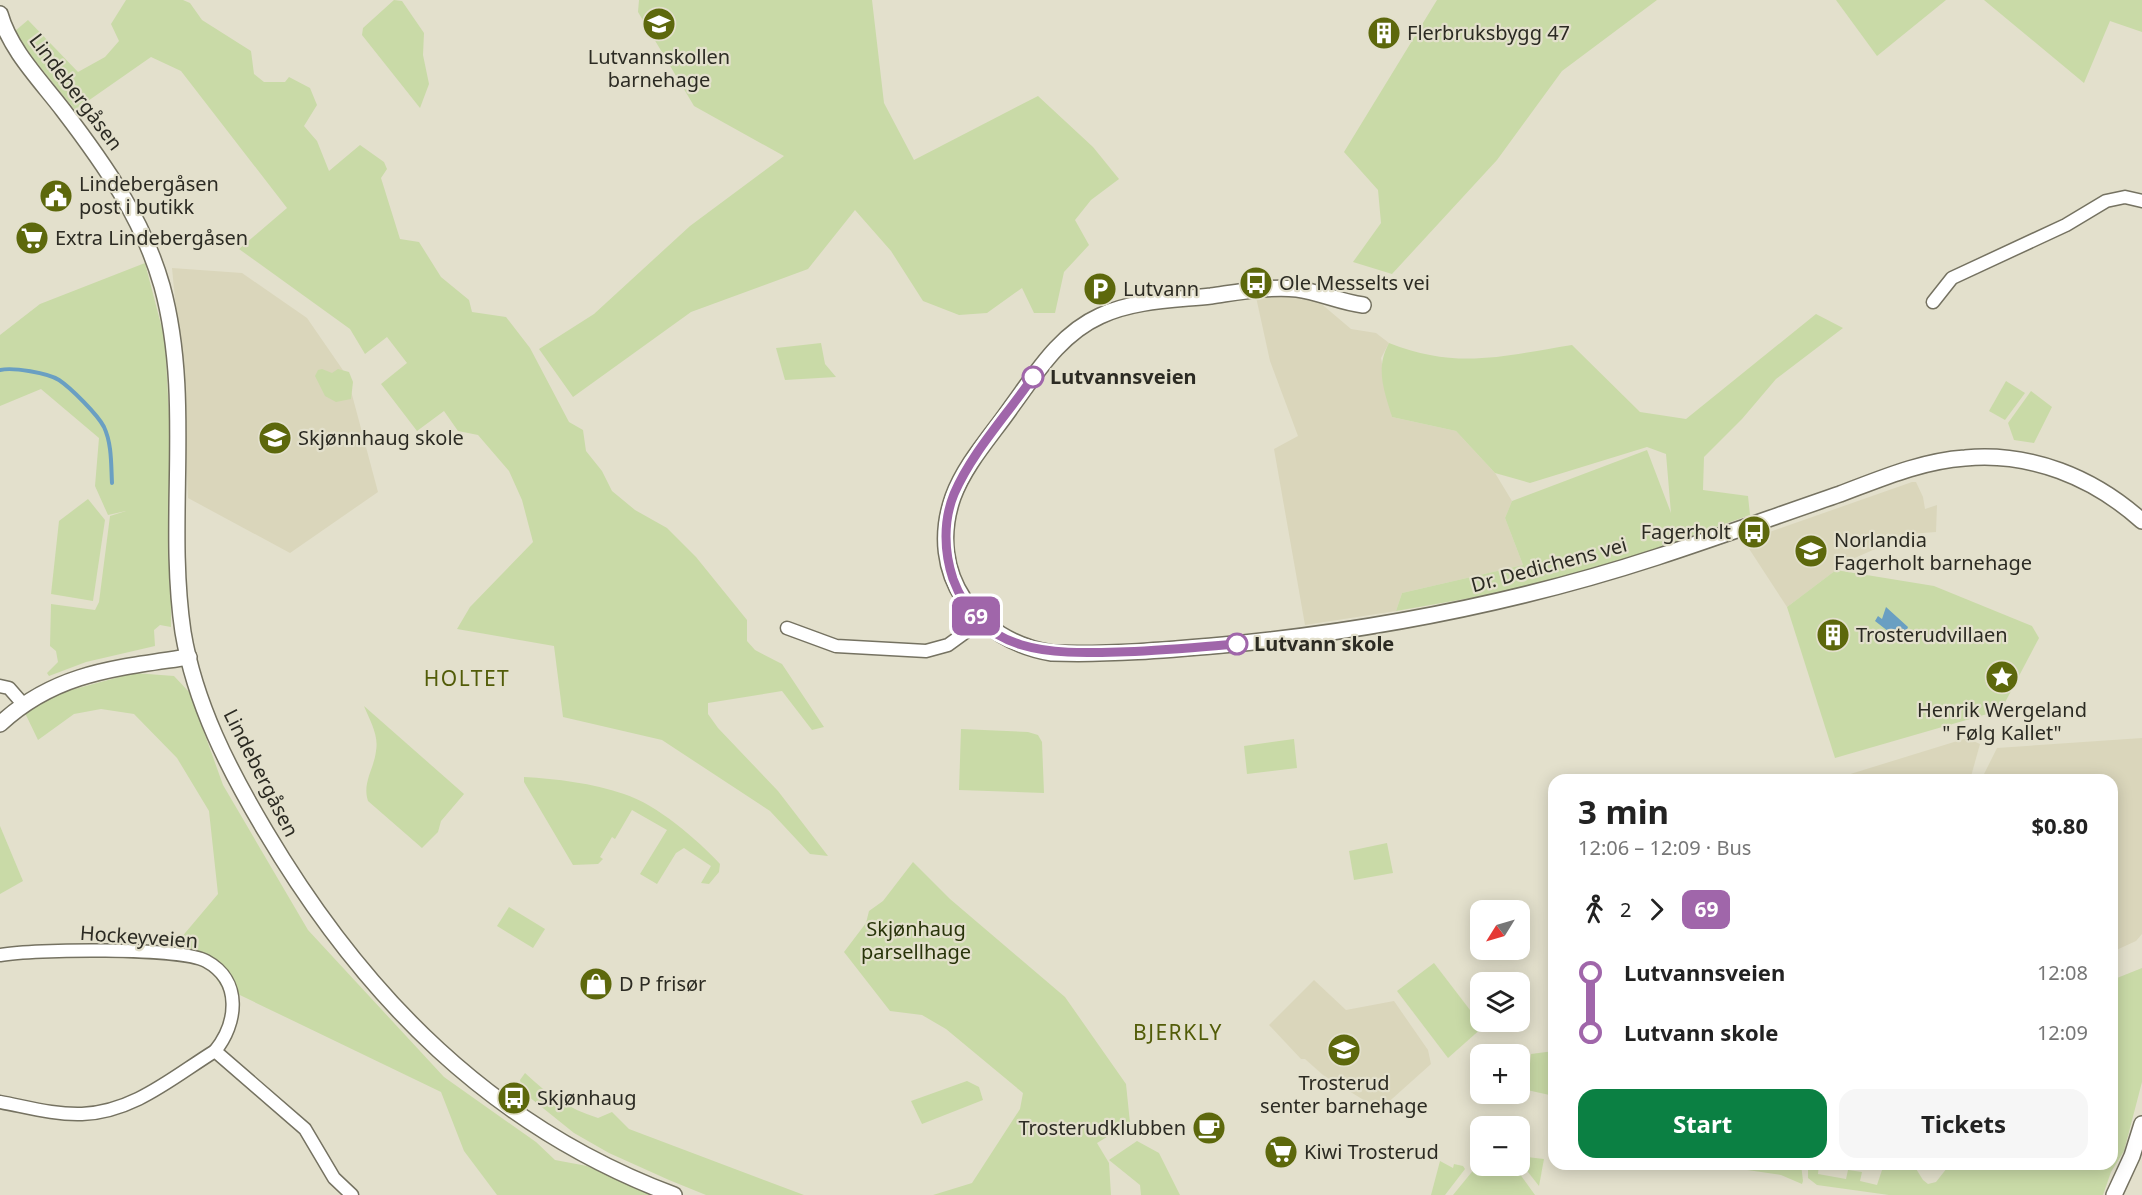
<!DOCTYPE html>
<meta charset="utf-8">
<style>
:root{--surface:#fff;--page:#f6f6f6;--text:#222;--muted:#767676;--accent:#0b8043}
body{margin:0;font-family:"Noto Sans",sans-serif;background:var(--page);color:var(--text);height:100vh;display:flex;flex-direction:column;font-size:22px;white-space:nowrap}
*{box-sizing:border-box;margin:0}
p{font-size:20px;color:var(--muted)}
.icon{flex:none;width:33px;height:33px;fill:none;stroke:currentColor;stroke-width:2;stroke-linecap:round;stroke-linejoin:round}
.map{position:relative;flex:1;overflow:hidden}
.panel{position:absolute;left:1548px;top:774px;width:570px;height:396px;display:flex;flex-direction:column;background:var(--surface);border-radius:18px;box-shadow:0 3px 15px #0003}
.panel>*{flex:none}
.badge{padding:0 12px;border-radius:9px;font-size:21px;line-height:39px}
.needle{width:39px;rotate:233deg}
.tools{position:absolute;left:1470px;top:900px;display:grid;gap:12px}
.tools a{display:grid;place-items:center;width:60px;height:60px;border-radius:12px;background:var(--surface);box-shadow:0 3px 15px #0003;font-size:30px}
.map>.badge{position:absolute;translate:-50% -50%;box-shadow:0 0 0 3px #fff}
.legs{display:flex;align-items:center;gap:9px;height:66px;padding:0 30px;font-size:20px}
.legs p{margin-inline-start:auto}
.summary{display:flex;align-items:center;justify-content:space-between;height:102px;padding:0 30px}
h1{font-size:33px;font-weight:700;line-height:45px}
.cta{display:flex;gap:12px;margin-top:auto;padding:12px 30px}
.cta a{flex:1;height:69px;border-radius:18px;background:var(--accent);color:#fff;font-size:24px;font-weight:700;line-height:69px;text-align:center}
.cta a+a{background:var(--page);color:var(--text)}
ul{padding:0 30px;list-style:none}
li{display:flex;align-items:center;gap:21px;height:60px;font-size:22px}
li i{display:grid;place-items:center;width:9px;height:100%;margin:0 8px;background:currentColor}
li i::after{content:'';width:15px;height:15px;margin:-8px;border:4px solid;border-radius:50%;background:var(--surface)}
li p{margin-inline-start:auto}
li:first-child i{background:linear-gradient(#0000 50%,currentColor 0)}
li:last-child i{background:linear-gradient(currentColor 50%,#0000 0)}
.map>svg:first-child{display:block}
.built{fill:#dad6bb}
.green{fill:#c9daa7}
.water{fill:#6a9fc2}
.lines{fill:none;stroke-linecap:round;stroke-linejoin:round}
.stream{stroke:#6a9fc2;stroke-width:4}
.minor-casing{stroke:#757261;stroke-width:15}
.tertiary-casing{stroke:#757261;stroke-width:18}
.minor{stroke:#fff;stroke-width:12}
.tertiary{stroke:#fff;stroke-width:15}
.line-1-casing{stroke:#fff;stroke-width:14}
.line-1{stroke:#a066aa;stroke-width:9}
.stop-1-dot{fill:#fff;stroke:#a066aa;stroke-width:3}
.labels{text-anchor:middle;stroke-width:4.5;stroke-linejoin:round;paint-order:stroke}
.poi-label{font-size:20px;fill:#2c2b23;stroke:#e3e0cc;text-anchor:start}
.street-label{font-size:20px;fill:#2c2b23;stroke:#e3e0cc}
.stop-label{font-size:20px;font-weight:bold;fill:#2c2b23;stroke:#e3e0cc;text-anchor:start}
.park-label{font-size:20px;fill:#29340a;stroke:#e3e0cc}
.neighbourhood-label{font-size:21px;letter-spacing:1.5px;fill:#525c08;stroke:#e3e0cc}
</style>
<div class="map">
<svg width="2142" height="1195" viewBox="0 0 2142 1195">
<rect width="100%" height="100%" fill="#e3e0cc"/>
<g class="built">
<path d="M172 268 242 273 307 318 347 376 378 492 290 553 188 498 183 383Z"/>
<path d="M1288 294 1318 301 1351 329 1376 333 1389 343 1381 358 1392 417 1456 431 1495 473 1512 501 1505 518 1523 565 1402 593 1396 611 1305 625 1274 449 1298 436 1270 361 1256 297Z"/>
<path d="M1912 482H1916L1923 497 1925 509 1937 505 1936 532 1909 534 1848 561 1787 607 1744 541Z"/>
<path d="M1967 738 1980 744 1970 780H1831Z"/>
<path d="M2142 738V934L2136 941 2112 952V780H1981L1997 748Z"/>
<path d="M1314 980 1346 1010 1394 1001 1428 1050 1431 1064 1383 1107H1375L1323 1075 1305 1059H1301L1269 1025Z"/>
</g>
<g class="green">
<path d="M126 0H183L190 3 202 20 251 51 254 74 264 82H285L289 77 310 88 317 105 304 126 317 141 329 171 360 145 384 162 387 169 381 178 400 239 419 242 441 277 469 300 472 312 506 317 530 348 569 422 583 430 586 451 602 471 612 491 635 510 667 528 696 557 747 620V641L755 650 782 664 824 727 812 730 782 691 708 703V714L718 728 778 791 828 856 810 854 770 811 662 740 563 717 554 646 457 629 470 607 533 542 522 500 509 471 478 435 458 431 444 411 417 431 381 384 407 363 387 337 365 354 350 329 239 249 287 208 181 71 151 57 75 110 26 50 15 31 28 20 78 72 105 57 119 41 111 24Z"/>
<path d="M394 0 402 1 424 33 423 55 429 84 420 108 362 35 363 28Z"/>
<path d="M639 0H872L884 103 914 160 1038 96 1093 147 1119 179 1091 200 1075 220 1089 245 1064 272 1055 313H1034L1022 288 987 313 959 315 923 301 891 251 855 210 808 269 691 312 573 397 539 349 594 314 690 226 784 156 694 106 638 12Z"/>
<path d="M1437 0H1657L1562 71 1497 160 1392 274 1353 262 1381 223 1378 190 1344 152Z"/>
<path d="M1836 0H1946L1877 56Z"/>
<path d="M1984 0H2142V32L2110 21 2084 83Z"/>
<path d="M145 263 165 340 171 453V627L160 625 154 630 155 646 86 662 49 676 47 673 58 662 56 651 50 646 51 604 95 610 99 602 110 516 126 511 108 515 95 486 99 438 41 389 0 406V335L40 304Z"/>
<path d="M1816 314 1843 328 1776 379 1742 419 1704 457 1703 490 1748 496 1750 515 1561 582 1396 611 1402 593 1523 565 1505 518 1512 501 1647 450 1671 513 1666 454 1647 447 1530 483 1495 473 1456 431 1392 417C1384 390 1375 369 1389 343 1457 370 1503 356 1572 345L1640 412 1686 419Z"/>
<path d="M821 343 825 364 836 377 785 380 776 348Z"/>
<path d="M322 369 332 373 338 369 349 372 353 382 351 399 336 402 325 396 315 376 318 370Z"/>
<path d="M2006 381 2025 393 2005 420 1989 411Z"/>
<path d="M2031 391 2052 407 2034 443 2014 440 2008 423Z"/>
<path d="M88 499 105 520 93 601 51 594 59 521Z"/>
<path d="M1836 570 1934 586 2032 626 2039 638 2001 710 1835 758 1787 607Z"/>
<path d="M134 673 174 676 190 693 223 785 308 930 444 1077 536 1142 555 1160 587 1166 651 1195H497L464 1151 441 1092 221 986C208 964 199 953 175 945L218 894 209 811 177 758 134 714 101 709 74 714 38 740 25 713 60 693Z"/>
<path d="M364 706 464 794 441 821 438 832 422 848 368 801C362 783 374 769 376 751 379 735 370 721 364 706Z"/>
<path d="M961 729 1028 732 1038 735 1042 742 1044 793 959 790Z"/>
<path d="M1294 739 1297 768 1247 774 1244 746Z"/>
<path d="M524 777C557 779 592 783 624 794 656 804 698 840 720 864L719 872 709 884 701 883 711 866 684 848 676 853 657 884 640 874 667 830 632 810 615 839 612 837 600 857 603 859 598 864 573 865 524 782Z"/>
<path d="M0 826 23 881 0 894Z"/>
<path d="M1387 843 1393 873 1354 880 1349 851Z"/>
<path d="M913 862 950 899 1065 997 1126 1084 1130 1123 1097 1143 1109 1163 1111 1195H933L972 1183 1020 1109 1023 1093 946 1029 922 1015 890 1011 844 952 866 923 869 911 883 901Z"/>
<path d="M509 907 545 929 533 948 497 926Z"/>
<path d="M1434 963 1483 1027 1448 1058 1397 991Z"/>
<path d="M2142 968V1082L2124 1151 2111 1172 2103 1195H1889L1817 1185 1808 1178V1164H1819L1818 1174 1846 1179 1848 1170 1862 1172 1860 1181 1877 1185 1884 1164H1913L1923 1180 1928 1184 1936 1182 1947 1168 1946 1164H2112V980Z"/>
<path d="M1554 1051V1096L1527 1090 1531 1054Z"/>
<path d="M525 1073C547 1094 569 1109 598 1118L612 1112 629 1129 804 1195H706L669 1180 609 1153 574 1133 523 1092 520 1080Z"/>
<path d="M967 1081 979 1087 983 1100 922 1124 911 1101Z"/>
<path d="M1137 1141 1159 1153 1180 1195H1141L1140 1185 1109 1160Z"/>
<path d="M1527 1157 1544 1159 1539 1186 1524 1167Z"/>
<path d="M1440 1161 1453 1168 1454 1164 1463 1166 1465 1169 1445 1195H1431Z"/>
<path d="M1480 1162V1166H1514L1535 1195H1453Z"/>
<path d="M1706 1164H1801L1803 1181 1802 1184 1781 1175Z"/>
</g>
<path class="water" d="M1886 607 1908 627 1904 637 1896 633 1893 635 1875 621 1878 616 1882 619Z"/>
<g class="lines">
<path class="stream" d="M0 370C13 367 48 373 59 380 71 388 98 415 104 427 112 444 111 465 112 483"/>
<defs>
<g id="minor">
<path d="M1933 302 1952 278 2066 225 2106 201 2125 197 2142 201"/>
<path d="M787 628 836 646 926 651 948 645 981 621"/>
<path d="M0 686 9 688 23 704"/>
<path d="M0 955C33 949 180 947 206 961 243 981 237 1024 215 1051"/>
<path d="M0 1102C27 1107 55 1115 82 1114 134 1112 173 1077 215 1051L305 1129 334 1178 352 1195"/>
</g>
<g id="tertiary">
<path d="M0 14C10 50 41 81 63 110 105 165 143 219 162 286 193 399 166 518 183 632 195 704 229 770 266 832 364 997 492 1127 674 1195"/>
<path d="M1363 305C1340 302 1319 292 1297 289 1269 286 1239 292 1211 296 1174 300 1134 300 1100 316 1060 334 1037 372 1012 406 992 435 965 464 953 497 926 574 976 641 1052 653 1109 655 1166 650 1223 645 1371 631 1516 603 1657 557 1718 537 1779 515 1840 494 1880 479 1921 461 1965 458 2031 452 2093 477 2142 521"/>
<path d="M0 724C56 672 117 668 189 657"/>
<path d="M2114 1195 2132 1156 2142 1124"/>
</g>
</defs>
<use href="#minor" class="minor-casing"/>
<use href="#tertiary" class="tertiary-casing"/>
<use href="#minor" class="minor"/>
<use href="#tertiary" class="tertiary"/>
</g>
<g class="lines">
<defs>
<path id="line-1" d="M1033 377C1007 415 972 452 954 494 943 521 944 552 953 579 981 655 1051 654 1118 652 1158 651 1197 647 1237 644"/>
</defs>
<use href="#line-1" class="line-1-casing"/>
<use href="#line-1" class="line-1"/>
</g>
<defs>
<symbol id="school-disc" viewBox="-11 -11 22 22"><circle r="9.5" fill="#5d680c" stroke="#e3e0cc"/><path d="M0-5L7-2L0 1L-7-2ZM-4 1L0 2.5L4 1V4Q0 6-4 4Z" fill="#fff"/></symbol>
<symbol id="building-disc" viewBox="-11 -11 22 22"><circle r="9.5" fill="#5d680c" stroke="#e3e0cc"/><path d="M-4-6H4V6H1V3H-1V6H-4ZM-2.5-4.3h1.7v1.8h-1.7ZM.8-4.3h1.7v1.8H.8ZM-2.5-1h1.7V.8h-1.7ZM.8-1h1.7V.8H.8Z" fill="#fff"/></symbol>
<symbol id="civic-disc" viewBox="-11 -11 22 22"><circle r="9.5" fill="#5d680c" stroke="#e3e0cc"/><path d="M-.6-6.5H3V-4.5H.6V-3L4-1V1h2V6H-6V1h2V-1L-.6-3ZM-1.2 2.5V6h2.4V2.5Z" fill="#fff"/></symbol>
<symbol id="supermarket-disc" viewBox="-11 -11 22 22"><circle r="9.5" fill="#5d680c" stroke="#e3e0cc"/><path d="M-6-5.5h2.5l.6 2H6L4.5 2H-2.5L-4.4-4H-6ZM-1.5 3.2a1.3 1.3 0 1 0 .1 0ZM3 3.2a1.3 1.3 0 1 0 .1 0Z" fill="#fff"/></symbol>
<symbol id="bus-disc" viewBox="-11 -11 22 22"><circle r="9.5" fill="#5d680c" stroke="#e3e0cc"/><path d="M-5-6H5V4H4V6H2V4H-2V6H-4V4H-5ZM-3.5-4V0h7V-4ZM-3.5 1.2v1.5H-2V1.2ZM2 1.2v1.5H3.5V1.2Z" fill="#fff"/></symbol>
<symbol id="parking-disc" viewBox="-11 -11 22 22"><circle r="9.5" fill="#5d680c" stroke="#e3e0cc"/><path d="M-3.5-5.5H1a3.5 3.5 0 0 1 0 7H-1V5.5H-3.5ZM-1-3.4V-.6H.8a1.4 1.4 0 0 0 0-2.8Z" fill="#fff"/></symbol>
<symbol id="sight-disc" viewBox="-11 -11 22 22"><circle r="9.5" fill="#5d680c" stroke="#e3e0cc"/><path d="M0-6L1.8-2.2L6-1.7L2.9 1.2L3.7 5.4L0 3.3L-3.7 5.4L-2.9 1.2L-6-1.7L-1.8-2.2Z" fill="#fff"/></symbol>
<symbol id="shop-disc" viewBox="-11 -11 22 22"><circle r="9.5" fill="#5d680c" stroke="#e3e0cc"/><path d="M-5-2.5h2.3a2.7 3.5 0 0 1 5.4 0H5L5.5 6h-11ZM-1.5-2.5h3a1.5 2.3 0 0 0-3 0Z" fill="#fff"/></symbol>
<symbol id="cafe-disc" viewBox="-11 -11 22 22"><circle r="9.5" fill="#5d680c" stroke="#e3e0cc"/><path d="M-5.5-4.5H6V0H3Q3 3.5 0 3.5H-2.5Q-5.5 3.5-5.5 0ZM3-3.2v2h1.7v-2ZM-6 4.5H4V6H-6Z" fill="#fff"/></symbol>
</defs>
<g fill-rule="evenodd">
<use href="#school-disc" x="640" y="5" width="38" height="38"/>
<use href="#building-disc" x="1365" y="14" width="38" height="38"/>
<use href="#civic-disc" x="37" y="177" width="38" height="38"/>
<use href="#supermarket-disc" x="13" y="219" width="38" height="38"/>
<use href="#bus-disc" x="1237" y="264" width="38" height="38"/>
<use href="#parking-disc" x="1081" y="270" width="38" height="38"/>
<use href="#school-disc" x="256" y="419" width="38" height="38"/>
<use href="#bus-disc" x="1735" y="513" width="38" height="38"/>
<use href="#school-disc" x="1792" y="532" width="38" height="38"/>
<use href="#building-disc" x="1814" y="616" width="38" height="38"/>
<use href="#sight-disc" x="1983" y="658" width="38" height="38"/>
<use href="#shop-disc" x="577" y="965" width="38" height="38"/>
<use href="#school-disc" x="1325" y="1031" width="38" height="38"/>
<use href="#bus-disc" x="495" y="1079" width="38" height="38"/>
<use href="#cafe-disc" x="1190" y="1109" width="38" height="38"/>
<use href="#supermarket-disc" x="1262" y="1133" width="38" height="38"/>
</g>
<g class="stop-1-dot">
<circle cx="1033" cy="377" r="10"/>
<circle cx="1237" cy="644" r="10"/>
</g>
<g class="labels">
<g class="poi-label">
<text x="1407" y="40">Flerbruksbygg 47</text>
<text x="659" y="64" text-anchor="middle">Lutvannskollen<tspan x="659" dy="23">barnehage</tspan></text>
<text x="79" y="191">Lindebergåsen<tspan x="79" dy="23">post i butikk</tspan></text>
<text x="55" y="245">Extra Lindebergåsen</text>
<text x="1279" y="290">Ole Messelts vei</text>
<text x="1123" y="296">Lutvann</text>
<text x="298" y="445">Skjønnhaug skole</text>
<text x="1731" y="539" text-anchor="end">Fagerholt</text>
<text x="1834" y="547">Norlandia<tspan x="1834" dy="23">Fagerholt barnehage</tspan></text>
<text x="1856" y="642">Trosterudvillaen</text>
<text x="2002" y="717" text-anchor="middle">Henrik Wergeland<tspan x="2002" dy="23">" Følg Kallet"</tspan></text>
<text x="619" y="991">D P frisør</text>
<text x="1344" y="1090" text-anchor="middle">Trosterud<tspan x="1344" dy="23">senter barnehage</tspan></text>
<text x="537" y="1105">Skjønhaug</text>
<text x="1186" y="1135" text-anchor="end">Trosterudklubben</text>
<text x="1304" y="1159">Kiwi Trosterud</text>
</g>
<g class="street-label">
<text transform="translate(76 92) rotate(53)" y="7">Lindebergåsen</text>
<text transform="translate(1549 565) rotate(-15)" y="7">Dr. Dedichens vei</text>
<text transform="translate(261 773) rotate(63)" y="7">Lindebergåsen</text>
<text transform="translate(139 937) rotate(4)" y="7">Hockeyveien</text>
</g>
<g class="stop-label">
<text x="1050" y="384">Lutvannsveien</text>
<text x="1254" y="651">Lutvann skole</text>
</g>
<g class="park-label">
<text x="916" y="936">Skjønhaug<tspan x="916" dy="23">parsellhage</tspan></text>
</g>
<g class="neighbourhood-label">
<text x="467" y="686">HOLTET</text>
<text x="1178" y="1040">BJERKLY</text>
</g>
</g>
</svg>
<div class="tools">
<a><svg class="needle" viewBox="-14 -14 28 28"><path d="M0-13l5 13h-10z" fill="#e53935"/><path d="M0 13l5-13h-10z" fill="#767676"/></svg></a>
<a><svg class="icon" aria-label="layers" viewBox="0 0 24 24"><path d="M12 4l9 5-9 5-9-5zM3 14l9 5 9-5"/></svg></a>
<a>+</a>
<a>−</a>
</div>
<b class="badge" style="left:976px;top:616px;background:#a066aa;color:#fff">69</b>
<section class="panel">
<div class="summary"><div><h1>3 min</h1><p>12:06 – 12:09 · Bus</p></div><b>$0.80</b></div>
<div class="legs"><svg class="icon" aria-label="walk" viewBox="0 0 24 24"><circle cx="13" cy="4" r="2"/><path d="M13 8l-2 6 4 7M11 14l-3 7M7 12l3-4h3l4 4"/></svg>2<svg class="icon" aria-label="forward" viewBox="0 0 24 24"><path d="M9 5l7 7-7 7"/></svg><b class="badge" style="background:#a066aa;color:#fff">69</b></div>
<ul>
<li><i style="color:#a066aa"></i><b>Lutvannsveien</b><p>12:08</p></li>
<li><i style="color:#a066aa"></i><b>Lutvann skole</b><p>12:09</p></li>
</ul>
<div class="cta"><a>Start</a><a>Tickets</a></div>
</section>
</div>
